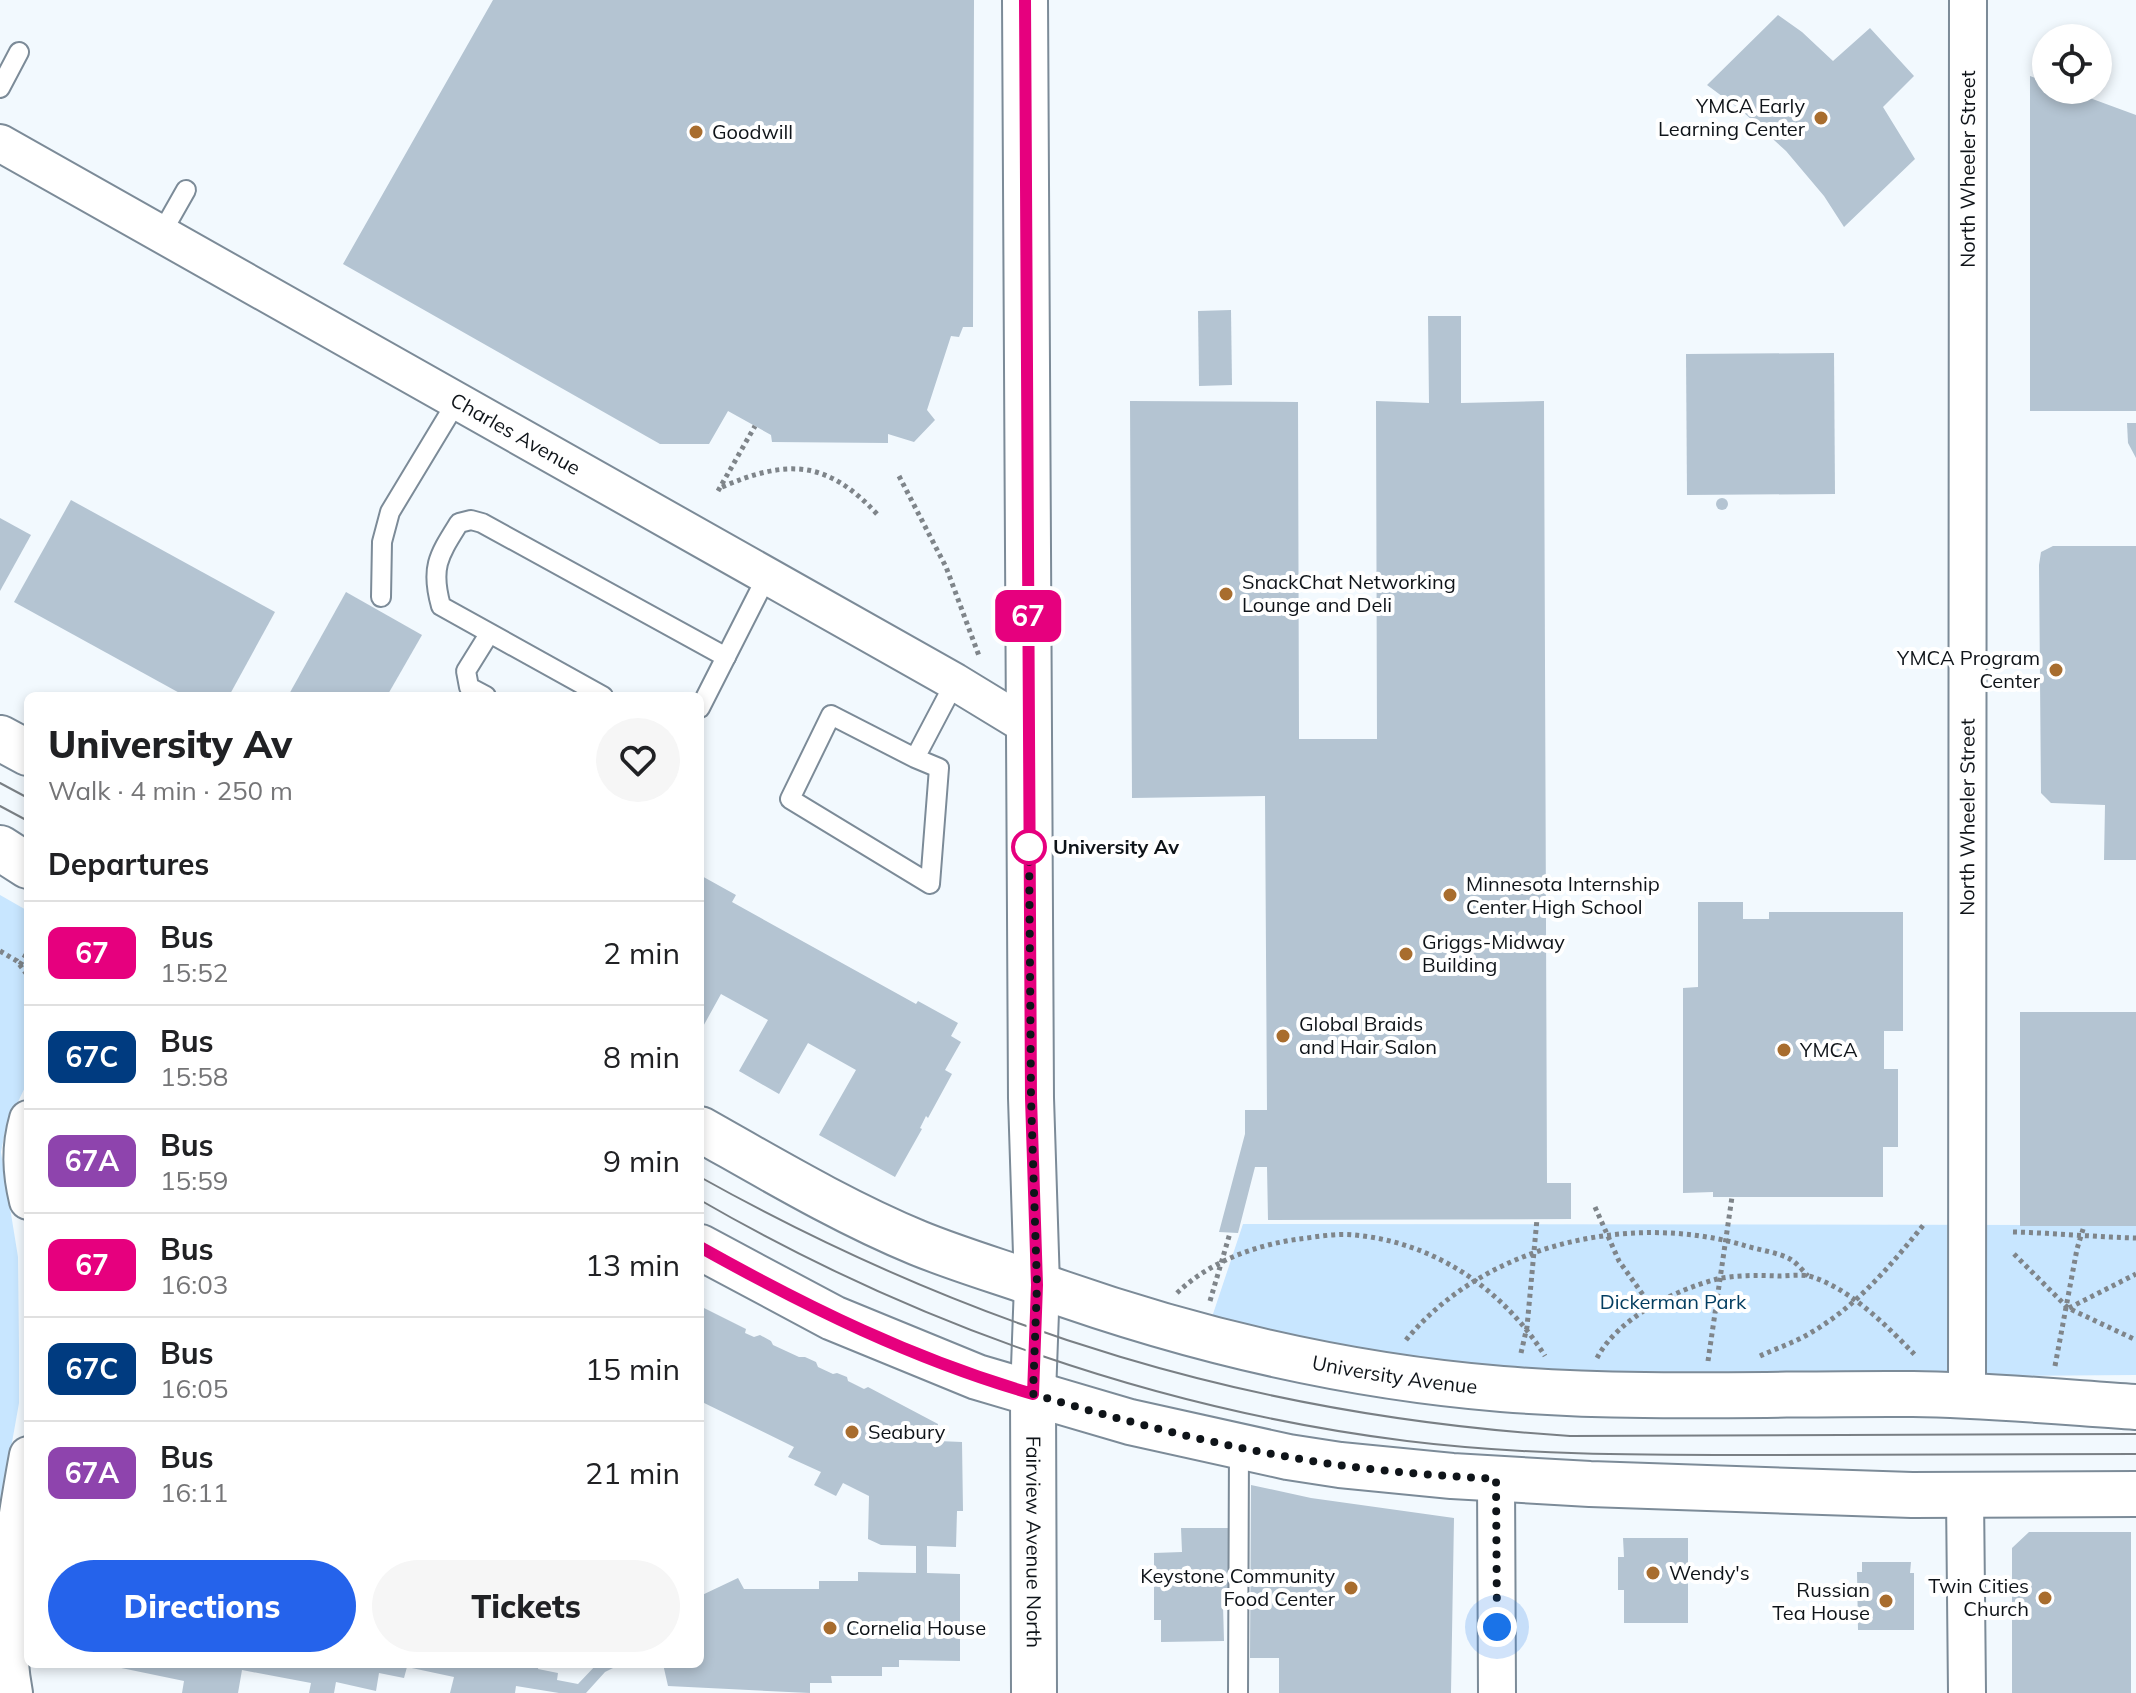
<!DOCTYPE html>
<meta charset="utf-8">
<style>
:root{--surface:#fff;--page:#f6f6f6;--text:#202124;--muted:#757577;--line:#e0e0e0;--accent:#2563eb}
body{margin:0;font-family:Mulish,sans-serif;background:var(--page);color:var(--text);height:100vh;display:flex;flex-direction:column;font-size:30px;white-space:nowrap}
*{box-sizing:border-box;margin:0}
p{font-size:26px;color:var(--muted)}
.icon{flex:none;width:44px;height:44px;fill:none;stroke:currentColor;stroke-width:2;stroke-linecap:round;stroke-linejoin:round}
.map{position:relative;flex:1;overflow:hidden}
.drawer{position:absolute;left:24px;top:692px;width:680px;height:976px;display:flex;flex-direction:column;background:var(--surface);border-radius:12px;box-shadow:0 4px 12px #0003}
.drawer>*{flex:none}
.badge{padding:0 16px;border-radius:12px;font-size:28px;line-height:52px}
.tools{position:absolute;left:2032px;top:24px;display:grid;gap:16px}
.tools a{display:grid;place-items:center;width:80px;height:80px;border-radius:50%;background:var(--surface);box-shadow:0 4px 12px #0003;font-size:40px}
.you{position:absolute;width:40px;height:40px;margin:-20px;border:6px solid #fff;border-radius:50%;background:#1a73e8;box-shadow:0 0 0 12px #1a73e833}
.map>.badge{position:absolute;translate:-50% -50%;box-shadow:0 0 0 4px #fff}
h2{padding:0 24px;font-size:30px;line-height:72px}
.round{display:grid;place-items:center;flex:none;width:84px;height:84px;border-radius:42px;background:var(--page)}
.overview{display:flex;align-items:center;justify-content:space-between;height:136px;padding:0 24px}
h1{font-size:38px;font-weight:800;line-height:60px}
.button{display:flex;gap:16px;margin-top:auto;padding:16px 24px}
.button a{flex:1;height:92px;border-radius:48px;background:var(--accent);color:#fff;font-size:32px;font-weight:800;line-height:92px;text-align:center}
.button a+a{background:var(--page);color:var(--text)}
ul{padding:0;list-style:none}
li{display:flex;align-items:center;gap:24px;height:104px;padding:0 24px;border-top:2px solid var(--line)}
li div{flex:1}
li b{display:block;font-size:30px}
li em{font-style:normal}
li .badge{min-width:88px;font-weight:700;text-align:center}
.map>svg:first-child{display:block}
.green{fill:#c8e6ff}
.building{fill:#b4c4d2}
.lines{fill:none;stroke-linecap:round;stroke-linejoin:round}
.lane-casing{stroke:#7c8b98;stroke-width:22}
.street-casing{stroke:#7c8b98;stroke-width:40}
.secondary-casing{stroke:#7c8b98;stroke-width:48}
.path{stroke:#7f858a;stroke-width:5;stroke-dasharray:4 4;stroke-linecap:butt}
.lane{stroke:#fff;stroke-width:18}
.street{stroke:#fff;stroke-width:36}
.secondary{stroke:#fff;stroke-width:44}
.tram{stroke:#797f84;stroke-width:2}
.line-casing{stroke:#fff;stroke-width:18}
.line{stroke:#e6007e;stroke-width:12}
.walk{stroke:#0f1419;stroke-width:8;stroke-dasharray:0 14.4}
.poi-dot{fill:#a86d2e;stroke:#fff;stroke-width:3}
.stop-dot{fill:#fff;stroke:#e6007e;stroke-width:4}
.labels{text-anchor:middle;stroke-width:8;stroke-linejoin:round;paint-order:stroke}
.poi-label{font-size:20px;fill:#0f1419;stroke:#fff;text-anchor:start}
.street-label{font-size:20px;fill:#0f1419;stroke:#fff}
.stop-label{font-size:20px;font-weight:bold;fill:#0f1419;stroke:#fff;text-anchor:start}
.park-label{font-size:20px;fill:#033d60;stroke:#fff}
</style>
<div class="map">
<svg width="2136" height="1693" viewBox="0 0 2136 1693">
<rect width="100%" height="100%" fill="#f2f9fe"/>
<g class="green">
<path d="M0 895 28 911V1081L6 1127 1 1152 18 1257 19 1346V1403L0 1510Z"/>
<path d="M1243 1224 2136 1225V1375L1629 1379 1376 1357 1211 1320Z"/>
</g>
<g class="building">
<path d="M493 0H974L973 327H963L959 337 951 336 927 410 935 420 914 442 888 434V443L772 442 771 435 728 411 709 444H660L343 264Z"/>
<path d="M1778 15 1802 32 1833 61 1870 28 1914 76 1883 107 1915 159 1844 227 1824 196 1786 151 1742 111 1707 85Z"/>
<path d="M2030 76 2046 82V90H2068L2136 115V411H2030Z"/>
<path d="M1231 310 1232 385 1199 386 1198 311Z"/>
<path d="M1428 316H1461V403L1544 401 1547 1183H1571V1219L1268 1220 1267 1167H1255L1238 1233 1219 1232 1245 1134V1110H1267L1265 796 1132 798 1130 401 1298 402 1299 739H1377L1376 401 1429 403Z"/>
<path d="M1834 353 1835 494 1687 495 1686 354Z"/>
<path d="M2127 423H2136V458L2128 443Z"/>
<circle cx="1722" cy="504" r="6"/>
<path d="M71 500 275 612 229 696H185L14 602Z"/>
<path d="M0 518 31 535 0 591Z"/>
<path d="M2053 546H2136V860H2104L2105 805 2051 803 2041 793 2039 565 2041 552Z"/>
<path d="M346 592 422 635 387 696H288Z"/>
<path d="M700 875 736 895 732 902 916 1004 918 1001 958 1023 951 1036 961 1042 945 1070 952 1074 928 1118 926 1116 920 1128 922 1129 895 1177 819 1135 856 1070 808 1043 779 1094 739 1071 768 1020 721 994 700 1032Z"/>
<path d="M1698 902H1743V919H1769V912H1903V1031H1884V1069H1898V1147H1883V1197H1713V1192L1683 1193V988L1698 987Z"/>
<rect x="2020" y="1012" width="116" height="214"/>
<path d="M700 1306 746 1329 745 1333 754 1337 760 1335 771 1341 773 1345 799 1357H805L816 1362 818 1367 833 1374 837 1373 847 1377 848 1381 864 1389 868 1387 938 1424V1441L962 1442 963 1511H957L956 1547 927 1546V1573L960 1574V1661L899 1660V1667H882V1676H831L832 1683H810V1693L668 1686 663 1664H700V1596L738 1578 744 1589H819V1581H858V1572L916 1573V1546L881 1545 868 1539 869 1496 843 1483 836 1496 814 1485 821 1472 788 1457 794 1447 700 1401Z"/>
<path d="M1251 1485 1311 1498 1454 1518 1451 1693H1279V1658H1250Z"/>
<path d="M1181 1528H1230V1605H1223L1224 1641 1161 1642V1620H1154V1553L1182 1552Z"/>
<path d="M2029 1532H2131V1693H2012V1548Z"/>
<path d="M1623 1538H1688V1623H1624V1590H1618V1557H1624Z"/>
<path d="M1862 1562H1911L1910 1573H1914V1630H1858L1857 1572H1862Z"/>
<path d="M102 1664H539L538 1669 558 1673 557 1680 578 1684 597 1664H621L605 1672 586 1693H559L516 1686 515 1693H450L454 1677 407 1667 404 1678 379 1673 376 1691 336 1682 334 1693H309L311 1683 242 1670 238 1693H182L184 1681Z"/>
</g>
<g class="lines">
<defs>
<g id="lane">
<path d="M0 88 19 52"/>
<path d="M161 234 186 190"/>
<path d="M381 597 382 542 390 512 457 401"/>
<path d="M486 696 469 687 466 671 489 634"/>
<path d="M603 696 441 606C430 567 439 555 459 523L471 520 482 523 726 657"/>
<path d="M700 708 767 576"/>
<path d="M915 758 939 768 930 884 790 799 831 715 915 758 955 682"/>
<path d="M1238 1693 1239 1447"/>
</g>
<g id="street">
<path id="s1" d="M0 143 955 682 1029 727"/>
<path d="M28 1119C20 1147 21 1172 28 1201"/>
<path id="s2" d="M1967 1395 1968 0"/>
<path d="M1496 1479 1497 1693"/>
<path d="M1965 1495 1967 1693"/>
<path d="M14 1693C0 1618 14 1531 28 1455"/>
</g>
<g id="secondary">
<path id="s3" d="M1025 0 1031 1098 1037 1285 1033 1394 1034 1693"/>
<path d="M0 738 28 753"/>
<path d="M0 848 28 866"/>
<path id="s4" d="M700 1129C771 1169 843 1212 918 1243 957 1259 998 1271 1038 1285 1188 1339 1343 1376 1502 1389 1639 1400 1776 1393 1913 1394 1987 1395 2062 1402 2136 1407"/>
<path d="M700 1247 833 1318 977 1377 1130 1422 1288 1457 1340 1465 1452 1476 1590 1484 1912 1495 2136 1494"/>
</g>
</defs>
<use href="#lane" class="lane-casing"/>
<use href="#street" class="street-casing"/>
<use href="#secondary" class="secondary-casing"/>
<g class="path">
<path d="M899 476 946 567 979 656"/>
<path d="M722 487C787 459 827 460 877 514"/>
<path d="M718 491 755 426"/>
<path d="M0 951 17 961 28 976"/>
<path d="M20 965 28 951"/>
<path d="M1595 1207 1619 1261 1651 1306"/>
<path d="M2013 1232C2054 1233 2095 1237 2136 1238"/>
<path d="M2014 1254 2068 1308 2136 1340"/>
<path d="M1177 1293C1209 1262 1255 1245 1299 1239 1316 1237 1336 1233 1354 1235 1434 1242 1503 1289 1545 1356"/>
<path d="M1210 1301 1230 1233"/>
<path d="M2069 1308 2136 1274"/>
<path d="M1406 1340C1484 1245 1628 1212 1743 1245 1758 1250 1777 1252 1790 1259 1797 1263 1803 1271 1808 1276"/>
<path d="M1521 1353 1527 1327 1537 1219"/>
<path d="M1760 1356C1777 1348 1796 1342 1812 1332 1858 1305 1892 1264 1925 1223"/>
<path d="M1597 1358C1618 1318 1675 1290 1717 1279 1736 1275 1759 1275 1778 1276 1788 1276 1800 1274 1809 1276 1850 1288 1887 1326 1916 1356"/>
<path d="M1708 1361 1732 1197"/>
<path d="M2055 1366 2077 1249 2084 1226"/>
</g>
<use href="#lane" class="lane"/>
<use href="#street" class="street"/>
<use href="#secondary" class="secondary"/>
<g class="tram">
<path d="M0 783 28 798"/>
<path d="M0 806 28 821"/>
<path d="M700 1177C976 1331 1254 1416 1570 1436L2136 1434"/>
<path d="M700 1200C916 1325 1159 1410 1407 1441 1528 1456 1650 1455 1771 1455 1893 1455 2014 1454 2136 1454"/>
</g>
</g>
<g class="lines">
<defs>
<path id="line" d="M700 1247C807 1307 915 1360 1033 1394L1037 1285 1031 1098 1025 0"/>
</defs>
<use href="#line" class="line-casing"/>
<use href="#line" class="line"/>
<path class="walk" d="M1029 847V840L1031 1098 1037 1285 1033 1394C1133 1424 1234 1450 1338 1465 1390 1472 1444 1476 1496 1479L1497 1627"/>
</g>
<g class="poi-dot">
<circle cx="1821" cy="118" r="8"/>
<circle cx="696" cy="132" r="8"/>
<circle cx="1226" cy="594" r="8"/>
<circle cx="2056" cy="670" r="8"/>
<circle cx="1450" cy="895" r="8"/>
<circle cx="1406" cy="954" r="8"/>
<circle cx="1283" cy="1036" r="8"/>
<circle cx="1784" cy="1050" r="8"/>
<circle cx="852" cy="1432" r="8"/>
<circle cx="1653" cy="1573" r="8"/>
<circle cx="1351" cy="1588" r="8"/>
<circle cx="2045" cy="1598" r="8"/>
<circle cx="1886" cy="1601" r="8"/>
<circle cx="830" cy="1628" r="8"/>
</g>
<circle class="stop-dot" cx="1029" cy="847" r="16"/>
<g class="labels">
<g class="poi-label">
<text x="1805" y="113" text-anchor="end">YMCA Early<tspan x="1805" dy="23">Learning Center</tspan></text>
<text x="712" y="139">Goodwill</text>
<text x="1242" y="589">SnackChat Networking<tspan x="1242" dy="23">Lounge and Deli</tspan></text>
<text x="2040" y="665" text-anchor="end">YMCA Program<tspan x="2040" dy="23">Center</tspan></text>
<text x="1466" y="891">Minnesota Internship<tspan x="1466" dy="23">Center High School</tspan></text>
<text x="1422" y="949">Griggs-Midway<tspan x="1422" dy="23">Building</tspan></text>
<text x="1299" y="1031">Global Braids<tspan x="1299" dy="23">and Hair Salon</tspan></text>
<text x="1800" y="1057">YMCA</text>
<text x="868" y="1439">Seabury</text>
<text x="1669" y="1580">Wendy's</text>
<text x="1335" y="1583" text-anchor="end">Keystone Community<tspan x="1335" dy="23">Food Center</tspan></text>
<text x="2029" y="1593" text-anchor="end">Twin Cities<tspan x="2029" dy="23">Church</tspan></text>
<text x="1870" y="1597" text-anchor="end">Russian<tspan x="1870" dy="23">Tea House</tspan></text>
<text x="846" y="1635">Cornelia House</text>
</g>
<g class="street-label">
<text dy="7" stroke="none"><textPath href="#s2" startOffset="1226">North Wheeler Street</textPath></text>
<text dy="7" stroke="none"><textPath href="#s1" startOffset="592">Charles Avenue</textPath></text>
<text dy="7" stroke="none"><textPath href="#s2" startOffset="578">North Wheeler Street</textPath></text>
<text dy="7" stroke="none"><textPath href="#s4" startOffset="742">University Avenue</textPath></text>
<text dy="7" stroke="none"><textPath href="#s3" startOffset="1542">Fairview Avenue North</textPath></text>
</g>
<g class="stop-label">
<text x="1053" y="854">University Av</text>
</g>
<g class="park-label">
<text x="1673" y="1309">Dickerman Park</text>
</g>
</g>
</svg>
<div class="tools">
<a><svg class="icon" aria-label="locate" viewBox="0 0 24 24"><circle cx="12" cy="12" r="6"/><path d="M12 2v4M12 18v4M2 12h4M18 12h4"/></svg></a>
</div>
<div class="you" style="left:1497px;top:1627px"></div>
<b class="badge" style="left:1028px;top:616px;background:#e6007e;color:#fff">67</b>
<section class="drawer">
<div class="overview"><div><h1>University Av</h1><p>Walk · 4 min · 250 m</p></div><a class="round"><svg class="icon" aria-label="heart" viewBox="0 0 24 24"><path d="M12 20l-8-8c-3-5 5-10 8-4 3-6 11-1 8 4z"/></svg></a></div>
<h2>Departures</h2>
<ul>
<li><span class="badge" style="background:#e6007e;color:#fff">67</span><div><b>Bus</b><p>15:52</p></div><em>2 min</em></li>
<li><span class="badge" style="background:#003b80;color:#fff">67C</span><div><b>Bus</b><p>15:58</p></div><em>8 min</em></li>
<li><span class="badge" style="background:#8e44ad;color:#fff">67A</span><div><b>Bus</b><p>15:59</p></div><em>9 min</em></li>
<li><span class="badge" style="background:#e6007e;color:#fff">67</span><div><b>Bus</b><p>16:03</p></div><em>13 min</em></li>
<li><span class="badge" style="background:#003b80;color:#fff">67C</span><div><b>Bus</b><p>16:05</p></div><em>15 min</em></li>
<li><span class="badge" style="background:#8e44ad;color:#fff">67A</span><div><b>Bus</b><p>16:11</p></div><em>21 min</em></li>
</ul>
<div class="button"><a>Directions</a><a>Tickets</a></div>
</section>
</div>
